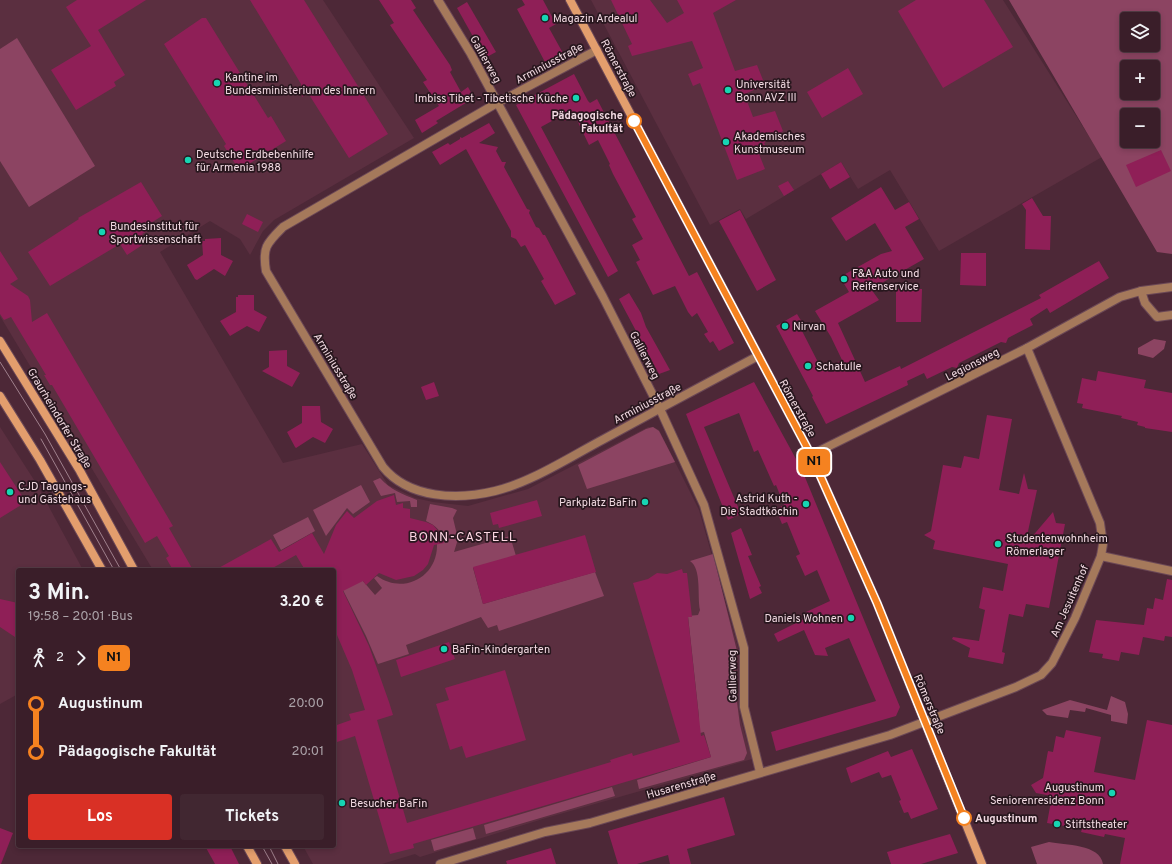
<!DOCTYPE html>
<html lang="de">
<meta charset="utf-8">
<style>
:root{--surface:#3a1e29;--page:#412731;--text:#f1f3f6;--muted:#aba2a8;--line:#543c46;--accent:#d93025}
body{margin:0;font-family:Overpass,sans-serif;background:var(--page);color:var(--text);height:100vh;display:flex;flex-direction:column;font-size:15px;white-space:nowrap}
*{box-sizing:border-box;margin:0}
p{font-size:13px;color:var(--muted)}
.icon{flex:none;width:22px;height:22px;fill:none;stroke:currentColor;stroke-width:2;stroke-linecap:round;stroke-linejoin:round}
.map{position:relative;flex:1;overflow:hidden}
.panel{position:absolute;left:16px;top:568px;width:320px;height:280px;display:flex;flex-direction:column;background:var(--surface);border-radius:4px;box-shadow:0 2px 6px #0003,0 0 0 1px var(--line)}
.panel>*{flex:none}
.badge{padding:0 8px;border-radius:6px;font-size:14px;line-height:26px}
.controls{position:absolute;left:1120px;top:12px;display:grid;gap:8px}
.controls a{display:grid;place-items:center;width:40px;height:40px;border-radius:4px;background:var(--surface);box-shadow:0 2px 6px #0003,0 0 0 1px var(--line);font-size:20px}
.map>.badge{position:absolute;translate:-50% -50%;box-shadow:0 0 0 2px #fff}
.legs{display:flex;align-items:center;gap:6px;height:44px;padding:0 12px;font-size:13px}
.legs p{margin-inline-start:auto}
.headline{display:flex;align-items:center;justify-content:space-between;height:68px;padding:0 12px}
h1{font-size:22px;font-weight:700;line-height:30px}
.cta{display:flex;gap:8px;margin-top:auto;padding:8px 12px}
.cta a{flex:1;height:46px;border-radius:4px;background:var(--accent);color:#fff;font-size:16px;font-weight:700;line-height:46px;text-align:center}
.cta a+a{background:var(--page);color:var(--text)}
ul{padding:0 12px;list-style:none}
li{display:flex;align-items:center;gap:14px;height:48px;font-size:15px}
li i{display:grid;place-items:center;width:6px;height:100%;margin:0 5px;background:currentColor}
li i::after{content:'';width:10px;height:10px;margin:-5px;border:3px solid;border-radius:50%;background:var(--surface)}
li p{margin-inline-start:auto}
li:first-child i{background:linear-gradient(#0000 50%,currentColor 0)}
li:last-child i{background:linear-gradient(currentColor 50%,#0000 0)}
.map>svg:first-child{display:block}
.built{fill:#5b2f40}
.green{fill:#8c4462;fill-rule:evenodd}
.building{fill:#8f1f57}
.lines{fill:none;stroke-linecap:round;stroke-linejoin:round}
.street-casing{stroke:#6b4856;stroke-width:10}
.secondary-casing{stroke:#6b4856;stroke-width:10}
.street{stroke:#a5795b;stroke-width:8}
.secondary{stroke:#e39e6d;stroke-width:8}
.tram{stroke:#a0818d;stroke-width:1}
.line-1-casing{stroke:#fff;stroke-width:9}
.line-1{stroke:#f58220;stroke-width:6}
.poi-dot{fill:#16d5b3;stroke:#28171e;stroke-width:1.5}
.stop-1-dot{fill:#fff;stroke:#f58220;stroke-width:2}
.labels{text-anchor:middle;stroke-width:3.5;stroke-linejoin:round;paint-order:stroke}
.poi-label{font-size:11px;fill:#f2dae2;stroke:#28171e;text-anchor:start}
.street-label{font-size:11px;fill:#f2dae2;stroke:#28171e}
.stop-label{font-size:11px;font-weight:bold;fill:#f2dae2;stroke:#28171e;text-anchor:end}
.quarter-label{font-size:13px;letter-spacing:1px;fill:#fed7e4;stroke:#28171e}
</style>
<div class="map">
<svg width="1172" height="864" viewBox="0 0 1172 864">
<rect width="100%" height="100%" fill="#4d2837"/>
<g class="built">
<path d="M0 0H323L414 138 274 220 263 231 250 255 240 239 210 221 160 252 283 463 362 444 388 485 415 498 433 502 468 506 528 489 648 427H653L659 430 699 510 739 651 738 683 740 717 752 759 546 818 420 857 415 854 382 864H313L303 846H334V570H153L0 316Z"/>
<path d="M591 0H1003L1102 157 939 251 890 170 858 189 841 162 746 219 740 209 710 225Z"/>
<path d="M0 427 36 483 83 570H18V694L0 704Z"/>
</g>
<g class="green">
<path d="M1009 0H1172V254L1157 252ZM1127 19H1153V45H1127ZM1127 67H1153V93H1127ZM1127 115H1153V141H1127Z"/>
<path d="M17 38 95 166 29 207 0 161V49Z"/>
<path d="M1154 339 1166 341 1164 349 1153 358 1138 354V348Z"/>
<path d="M653 427 659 431 675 462 587 489 578 465 646 429Z"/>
<path d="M380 478C391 490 402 494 417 500V507H411L410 501 397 502 395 493 381 496 373 481Z"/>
<path d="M361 485 370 502 353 514 347 508 326 536 313 510Z"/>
<path d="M430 504 452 508 457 510 453 518 458 539 454 552 510 536 516 556 473 568 483 604 595 572 604 596 499 631 497 625 488 628 481 617 406 645 409 654 378 664 366 636 343 590 362 580 375 595 382 588 374 578 377 576C403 595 438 577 437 544L444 542C443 532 435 525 426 521Z"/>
<path d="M308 517 315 531 281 550 273 535Z"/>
<path d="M713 554 737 651 735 687 740 725 747 753 744 760 639 789 637 780 711 757 704 732 696 734 699 717 688 616 698 615 700 610C697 596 702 569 690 561Z"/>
<path d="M1111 696 1125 702 1128 714 1127 724 1111 721V715L1086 708 1085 712 1070 710 1068 718 1047 715 1042 710 1070 700 1107 710Z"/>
<path d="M612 787 615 796 486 834 484 825Z"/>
<path d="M473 828 476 839 434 851 431 840Z"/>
<path d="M1049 842C1065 845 1100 844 1103 864H1037L1031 847Z"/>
</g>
<g class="building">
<path d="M77 0H146L98 30 125 75 114 82 116 86 76 110 51 70 91 46 66 7Z"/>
<path d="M250 0H304L388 134 349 158 308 93 302 97 301 84Z"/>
<path d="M379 0H411L416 8 413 10 450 65 452 70 450 72 461 92 468 87 474 98 436 121 438 123 422 133 415 120 439 106 423 82 427 80 390 25 394 23Z"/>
<path d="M522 0H543L556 24 549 28 564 55 546 64 517 9 525 5Z"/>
<path d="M611 0H650L667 23 684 13 677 0H736L713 13 735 71 757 65 765 85 747 93V101L753 117 775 111 783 131 764 143 768 150 759 154 765 169 737 180 700 83 693 86 688 74 703 68 692 41 632 56 628 46 632 44Z"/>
<path d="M916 0H984L1013 47 943 88 898 11Z"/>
<path d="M467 2 496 52 485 58 457 8Z"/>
<path d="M202 18H206L268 118 271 116 286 141 239 170 224 146 226 144 164 44Z"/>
<path d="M848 68 863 94 822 118 807 92Z"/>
<path d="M574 74 588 101 590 103 597 99 689 276 697 272 734 343 719 351 713 341 710 343 704 334 708 332 697 313 692 317 688 312 675 286 653 295 636 262 640 260 632 245 643 239 632 219 636 217 613 174 609 165 610 164 598 140 589 145 575 116 564 121 561 116 541 127 618 271 608 277 516 105Z"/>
<path d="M489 123 495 133 479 143 498 147 496 151 502 162H506L504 167 527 209 530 210 529 213 536 227 539 228 543 235H545L576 294 555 305 541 281 544 279 525 245 521 247 516 239 511 237V231L466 149 440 165 432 152 448 143 450 145 460 139V137L462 138Z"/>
<path d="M1161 150 1171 171 1136 187 1126 165Z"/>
<path d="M841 162 850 177 830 189 821 174Z"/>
<path d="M788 181 794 190 784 196 778 186Z"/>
<path d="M141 182 162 216 146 226 149 230 142 234 147 242 127 255 120 244 50 286 28 252 79 219 78 218Z"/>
<path d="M881 187 895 210 909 202 919 219 905 227 924 259 871 289 879 300 838 323 865 382 900 366 901 369 1041 298 1039 295 1099 261 1109 278 1050 313 1047 308 1030 319 1033 325 1008 338 1006 343 1001 342 959 363 957 368 952 367 927 379 924 373 907 381 908 385 826 424 812 397 813 396 776 326 797 314 805 327 801 329 822 370 842 360 831 337 815 311 849 292 840 277 881 254 892 251 875 223 846 241 831 218Z"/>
<path d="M1032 198 1043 216H1051L1050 250 1025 249 1026 210 1022 204Z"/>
<path d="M740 210 776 280 757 291 719 221Z"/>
<path d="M247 214 263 222 258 232 242 224Z"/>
<path d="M221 238V255L233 261 225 276 214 269 197 280 195 279 187 265 203 255 202 241H205V239Z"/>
<path d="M0 251 18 279 10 284 28 296 30 300 32 322 47 313 173 526 169 528 193 570H173L166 558 169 556 157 536 145 543 52 385H50L44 375H46L11 317 4 320 0 314Z"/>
<path d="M961 253H986V286L960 285Z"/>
<path d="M896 289H922L921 322H896Z"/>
<path d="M629 293 641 313 646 327 670 370 659 374 619 299Z"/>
<path d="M238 295H254V310L267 317 259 332 247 326 230 336 220 321 236 312V297H238Z"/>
<path d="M287 350V366L300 373 292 387 262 371 269 367V351Z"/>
<path d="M1098 371 1146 380 1144 388 1172 393V432L1145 428V427L1137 425 1138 422 1121 418 1122 416 1082 408 1083 404 1077 403 1082 378 1096 381Z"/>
<path d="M434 382 439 396 426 400 421 387Z"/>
<path d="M754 382 802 470 900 707 896 716 776 751 771 732 876 701 849 638 825 648 828 656 815 655 804 630 778 642 774 634 808 617 806 612 830 601 817 570 805 576 796 556 800 554 787 522 782 524 776 509 784 505 776 485 774 486 758 450 754 452 739 413 704 427 741 514 728 520 686 414Z"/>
<path d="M302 406H320L321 422 333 429 325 443 313 437 296 448 295 447 287 432 302 423Z"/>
<path d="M987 415 1012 419 999 490 1019 494 1024 473 1028 489 1037 490 1025 545 1053 512 1056 523 1065 524 1049 608 1026 604 1023 617 1009 614 1002 652 1005 653 1003 664 968 657 970 648 952 639 953 637 979 641 985 610 979 608 983 587 1003 591 1008 564 933 549 935 541 924 535 931 531 943 465 961 468 964 456 979 459Z"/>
<path d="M0 462 26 502 0 518Z"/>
<path d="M394 495 396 505 403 503V508L410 509V518L426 522 433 525 440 533 444 543 434 545 428 564 423 570 414 576 396 580 379 573 366 585 363 581 343 591 369 646 389 702 393 715 377 720 407 823 611 762 610 760 632 753 633 756 680 742 633 583 648 579 657 573 667 574 682 569 683 573H687L692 617H688L701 736 704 735 711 757 413 844 414 848 390 854 355 736 334 743V726L351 720 349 714 365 710 352 670 334 628V570H305L296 555 269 570H215L271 539 279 552 312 533 324 554 336 525 347 511 354 518 377 501Z"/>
<path d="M537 500 542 516 499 528 498 524 493 525 490 513Z"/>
<path d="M741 528 752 555 748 556 761 586 759 587 762 593 750 599 731 533Z"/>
<path d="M585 535 596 572 483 604 473 567Z"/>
<path d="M1167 579 1172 580V637L1165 636 1164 641 1143 637 1139 655 1121 652 1119 661 1102 658 1103 654 1089 652 1096 620 1144 625 1147 608 1153 609 1155 598 1163 600Z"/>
<path d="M0 599 18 603V639L0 627Z"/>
<path d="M449 642 455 659 401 677 396 660Z"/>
<path d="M505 670 526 740 466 758 462 746 450 750 436 704 449 700 445 688Z"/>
<path d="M1147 720 1172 725V864H1120L1125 838 1105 834 1104 837 1081 832 1082 829 1047 823 1052 796 1036 793 1031 785 1043 778 1048 751 1053 752 1056 736 1064 738 1066 730 1101 737 1094 772 1135 780Z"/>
<path d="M912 749 938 809 911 819 908 812 904 813 899 801 901 800 891 775 882 778 879 772 851 783 846 768 888 751 891 757Z"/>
<path d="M724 797 735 835 687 849 691 864H670L668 855 637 864H618L608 831Z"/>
<path d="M0 828 13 833 1 864H0Z"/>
<path d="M950 834 958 853 921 864H891L887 852Z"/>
<path d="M205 846H230L239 864H215Z"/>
<path d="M551 848 556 864H507L506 861Z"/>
</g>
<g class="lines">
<defs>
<g id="street">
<path d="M438 0 471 54 603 297 660 409 704 505 744 648V707L760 772"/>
<path d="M597 50 497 103 283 227C267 243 262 247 266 271L383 467C409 499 458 500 495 491 532 482 570 457 604 439 655 411 707 383 758 356"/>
<path d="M1172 287 1141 291 1145 303 1157 317 1172 315"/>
<path d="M811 455 1027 348 1120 297 1141 291"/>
<path d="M1101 556 1172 571"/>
<path d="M440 864 545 832 590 823 890 735 1016 687 1041 675 1052 663 1075 618 1101 556 1103 544 1100 523 1027 348"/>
</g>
<g id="secondary">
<path d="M570 0 811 455 877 603 982 864"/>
<path d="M0 341 80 471 134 570"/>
<path d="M0 396 40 460 102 570"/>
<path d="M247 846 257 864"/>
<path d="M285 846 295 864"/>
</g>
</defs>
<use href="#street" class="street-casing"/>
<use href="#secondary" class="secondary-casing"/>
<use href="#street" class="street"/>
<use href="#secondary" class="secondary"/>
<g class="tram">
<path d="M0 362 45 434 121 570"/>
<path d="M41 439 114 570"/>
<path d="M262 846 272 864"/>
<path d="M269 846 278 864"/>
</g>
</g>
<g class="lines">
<defs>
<path id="line-1" d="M634 121 811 455 877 603 964 818"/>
</defs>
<use href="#line-1" class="line-1-casing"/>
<use href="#line-1" class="line-1"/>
</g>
<g class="poi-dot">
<circle cx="545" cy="18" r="4"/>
<circle cx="217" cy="83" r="4"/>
<circle cx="728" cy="90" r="4"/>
<circle cx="576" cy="98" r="4"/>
<circle cx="726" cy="142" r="4"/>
<circle cx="188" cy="160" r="4"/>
<circle cx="102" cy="232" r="4"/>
<circle cx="844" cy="279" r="4"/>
<circle cx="785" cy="326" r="4"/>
<circle cx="808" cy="366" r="4"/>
<circle cx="10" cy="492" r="4"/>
<circle cx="645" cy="502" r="4"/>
<circle cx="806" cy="504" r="4"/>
<circle cx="998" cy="544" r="4"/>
<circle cx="851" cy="618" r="4"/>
<circle cx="444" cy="649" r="4"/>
<circle cx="1112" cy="793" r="4"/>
<circle cx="342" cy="803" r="4"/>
<circle cx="1057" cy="824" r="4"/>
</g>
<g class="stop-1-dot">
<circle cx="634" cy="121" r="7"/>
<circle cx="964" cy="818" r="7"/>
</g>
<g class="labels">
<g class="poi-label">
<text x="553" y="22">Magazin Ardealul</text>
<text x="225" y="81">Kantine im<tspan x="225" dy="13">Bundesministerium des Innern</tspan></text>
<text x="736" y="88">Universität<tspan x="736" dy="13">Bonn AVZ III</tspan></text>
<text x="568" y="102" text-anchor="end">Imbiss Tibet - Tibetische Küche</text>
<text x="734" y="140">Akademisches<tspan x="734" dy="13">Kunstmuseum</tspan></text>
<text x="196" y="158">Deutsche Erdbebenhilfe<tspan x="196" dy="13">für Armenia 1988</tspan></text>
<text x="110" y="230">Bundesinstitut für<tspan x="110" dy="13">Sportwissenschaft</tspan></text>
<text x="852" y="277">F&amp;A Auto und<tspan x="852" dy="13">Reifenservice</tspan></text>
<text x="793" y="330">Nirvan</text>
<text x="816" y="370">Schatulle</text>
<text x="18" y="490">CJD Tagungs-<tspan x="18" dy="13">und Gästehaus</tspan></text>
<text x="798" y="502" text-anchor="end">Astrid Kuth -<tspan x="798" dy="13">Die Stadtköchin</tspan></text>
<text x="637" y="506" text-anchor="end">Parkplatz BaFin</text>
<text x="1006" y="542">Studentenwohnheim<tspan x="1006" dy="13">Römerlager</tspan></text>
<text x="843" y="622" text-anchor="end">Daniels Wohnen</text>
<text x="452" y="653">BaFin-Kindergarten</text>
<text x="1104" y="791" text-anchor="end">Augustinum<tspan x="1104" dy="13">Seniorenresidenz Bonn</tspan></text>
<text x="350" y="807">Besucher BaFin</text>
<text x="1065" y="828">Stiftstheater</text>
</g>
<g class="street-label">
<text transform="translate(486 59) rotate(61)" y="4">Gallierweg</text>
<text transform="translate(549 63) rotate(-28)" y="4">Arminiusstraße</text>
<text transform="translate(619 68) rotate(62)" y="4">Römerstraße</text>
<text transform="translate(645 355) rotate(63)" y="4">Gallierweg</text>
<text transform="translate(972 364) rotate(-27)" y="4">Legionsweg</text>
<text transform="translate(336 366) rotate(59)" y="4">Arminiusstraße</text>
<text transform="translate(647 403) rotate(-28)" y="4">Arminiusstraße</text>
<text transform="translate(798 408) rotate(61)" y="4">Römerstraße</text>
<text transform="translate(60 418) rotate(59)" y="4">Graurheindorfer Straße</text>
<text transform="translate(1069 601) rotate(-66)" y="4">Am Jesuitenhof</text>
<text transform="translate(732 676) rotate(-91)" y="4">Gallierweg</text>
<text transform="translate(930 704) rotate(67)" y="4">Römerstraße</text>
<text transform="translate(681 785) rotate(-16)" y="4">Husarenstraße</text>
</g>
<g class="stop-label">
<text x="623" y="119">Pädagogische<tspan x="623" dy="13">Fakultät</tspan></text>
<text x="975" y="822" text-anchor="start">Augustinum</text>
</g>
<g class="quarter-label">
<text x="463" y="541">BONN-CASTELL</text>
</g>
</g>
</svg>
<div class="controls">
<a><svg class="icon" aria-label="layers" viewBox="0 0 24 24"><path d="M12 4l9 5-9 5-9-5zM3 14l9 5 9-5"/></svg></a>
<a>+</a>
<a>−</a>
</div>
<b class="badge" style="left:814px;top:462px;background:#f58220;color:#111">N1</b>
<section class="panel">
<div class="headline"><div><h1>3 Min.</h1><p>19:58 – 20:01 · Bus</p></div><b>3.20 €</b></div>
<div class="legs"><svg class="icon" aria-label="walk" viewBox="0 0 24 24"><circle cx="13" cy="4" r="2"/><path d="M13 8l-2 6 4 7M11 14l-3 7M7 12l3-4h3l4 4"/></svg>2<svg class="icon" aria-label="forward" viewBox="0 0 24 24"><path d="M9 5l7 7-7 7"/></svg><b class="badge" style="background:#f58220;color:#111">N1</b></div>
<ul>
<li><i style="color:#f58220"></i><b>Augustinum</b><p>20:00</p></li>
<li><i style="color:#f58220"></i><b>Pädagogische Fakultät</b><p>20:01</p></li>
</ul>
<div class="cta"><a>Los</a><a>Tickets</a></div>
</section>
</div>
